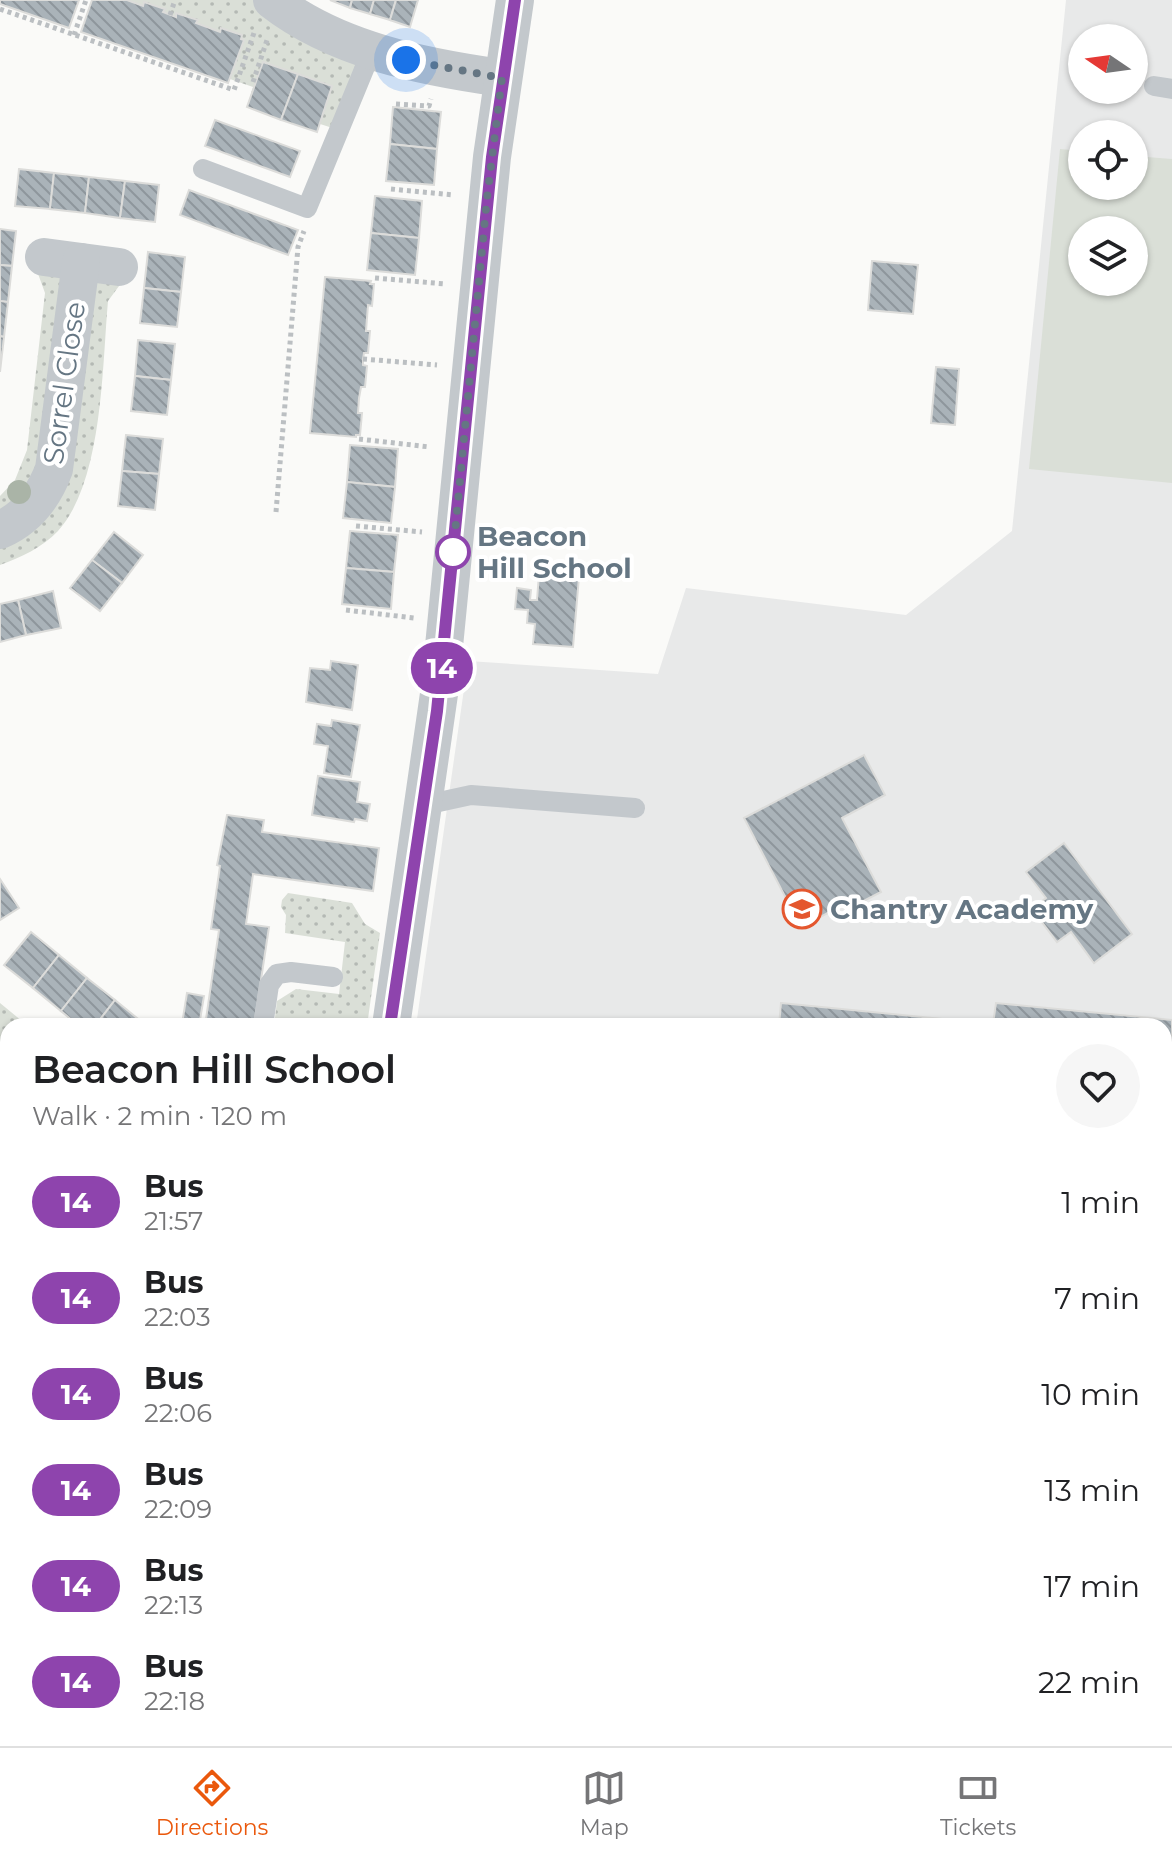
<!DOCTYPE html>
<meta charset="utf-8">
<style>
:root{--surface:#fff;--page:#f6f6f6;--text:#202124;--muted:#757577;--line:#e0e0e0;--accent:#ea580c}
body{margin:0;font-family:Montserrat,sans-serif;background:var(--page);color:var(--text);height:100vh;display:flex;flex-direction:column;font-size:30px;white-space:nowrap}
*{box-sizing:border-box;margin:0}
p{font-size:26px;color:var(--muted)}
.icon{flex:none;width:44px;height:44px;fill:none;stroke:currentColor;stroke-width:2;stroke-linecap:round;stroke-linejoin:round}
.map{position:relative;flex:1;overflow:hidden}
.details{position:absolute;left:0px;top:1018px;width:1172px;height:728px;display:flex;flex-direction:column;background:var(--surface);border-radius:24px 24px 0 0;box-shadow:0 2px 6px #0004}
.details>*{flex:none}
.badge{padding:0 16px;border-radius:26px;font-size:28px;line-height:52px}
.needle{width:52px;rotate:283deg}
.fabs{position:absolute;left:1068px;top:24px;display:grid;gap:16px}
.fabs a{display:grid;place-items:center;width:80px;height:80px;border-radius:50%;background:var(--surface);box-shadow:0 2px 6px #0004;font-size:40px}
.you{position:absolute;width:40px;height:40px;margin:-20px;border:6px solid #fff;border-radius:50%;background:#1a73e8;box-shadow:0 0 0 12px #1a73e833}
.map>.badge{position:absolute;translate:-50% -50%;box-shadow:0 0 0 4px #fff}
.round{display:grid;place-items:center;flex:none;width:84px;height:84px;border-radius:42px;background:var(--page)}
.overview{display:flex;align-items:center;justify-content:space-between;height:136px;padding:0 32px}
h1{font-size:38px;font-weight:600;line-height:60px}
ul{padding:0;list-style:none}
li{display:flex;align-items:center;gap:24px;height:96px;padding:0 32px}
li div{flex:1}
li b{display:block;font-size:30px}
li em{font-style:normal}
li .badge{min-width:88px;font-weight:700;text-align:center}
.tabs{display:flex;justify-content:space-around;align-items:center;height:112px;border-top:2px solid var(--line);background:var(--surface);font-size:22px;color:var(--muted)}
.tabs a{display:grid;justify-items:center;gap:4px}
.tabs .selected{color:var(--accent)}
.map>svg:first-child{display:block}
.built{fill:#e8e9e9;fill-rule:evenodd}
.grass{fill:url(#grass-dots)}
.park{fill:#dadfd7;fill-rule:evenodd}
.building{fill:url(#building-back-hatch);stroke:#dcdcda;stroke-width:2}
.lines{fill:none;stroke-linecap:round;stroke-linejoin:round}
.secondary-casing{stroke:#b3babf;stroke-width:48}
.path{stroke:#bbbfc2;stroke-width:5;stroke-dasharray:4 4;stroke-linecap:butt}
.lane{stroke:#c3c8cc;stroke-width:20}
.street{stroke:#c3c8cc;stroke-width:38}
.secondary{stroke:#fff;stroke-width:44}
.tree{fill:#aab4a7}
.line-casing{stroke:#fff;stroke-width:18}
.line{stroke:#8e44ad;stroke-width:12}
.walk{stroke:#657683;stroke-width:8;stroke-dasharray:0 14.4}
.stop-dot{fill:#fff;stroke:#8e44ad;stroke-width:4}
.labels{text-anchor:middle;stroke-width:8;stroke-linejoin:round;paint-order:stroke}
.street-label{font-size:28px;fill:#657683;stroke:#fff}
.stop-label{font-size:28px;font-weight:bold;fill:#657683;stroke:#fff;text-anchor:start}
.poi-label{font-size:28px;font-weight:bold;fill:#657683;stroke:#fff;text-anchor:start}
</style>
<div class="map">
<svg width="1172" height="1746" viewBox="0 0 1172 1746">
<defs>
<pattern id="grass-dots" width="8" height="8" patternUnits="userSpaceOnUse" patternTransform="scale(2)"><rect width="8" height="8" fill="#dadfd7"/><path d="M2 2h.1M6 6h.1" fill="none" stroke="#b4b9b4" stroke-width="1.8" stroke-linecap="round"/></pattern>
<pattern id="building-back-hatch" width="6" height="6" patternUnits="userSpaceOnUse" patternTransform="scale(2)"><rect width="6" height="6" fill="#aab3b9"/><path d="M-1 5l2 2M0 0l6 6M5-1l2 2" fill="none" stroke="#8e969c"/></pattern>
</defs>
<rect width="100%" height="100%" fill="#fafaf8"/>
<path class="built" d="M1066 0H1172V1683L1164 1671V1026H416L468 661 658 674 686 588 906 615 1012 531ZM1082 38H1134V90H1082ZM1082 134H1134V186H1082ZM1082 230H1134V282H1082Z"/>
<g class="grass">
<path d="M92 0H272L372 50 339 130 320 124 317 132 247 107 253 87 230 79 228 83 81 32Z"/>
<path d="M41 239 126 250 122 282 108 301C102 367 103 481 58 531 42 548 21 557 0 565V496L15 480 27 450 45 293 37 271Z"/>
<path d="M288 893 352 903 365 924 380 933 367 1026H274L277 1001 296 989 339 994 345 942 285 933 286 915 281 907 282 900Z"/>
<path d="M0 1003 28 1026H8V1273L0 1282Z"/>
<path d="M406 1738H494L487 1746H424Z"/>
</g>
<g class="park">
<path d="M1060 149 1082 151V186H1134V156L1172 159V483L1029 469ZM1082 230H1134V282H1082Z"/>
<path d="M1164 1301H1172V1683L1164 1671Z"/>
</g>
<g class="building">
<path d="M0 0H79L69 28 0 4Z"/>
<path d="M92 0H127L143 6 144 2 165 9 163 12 176 17V13L198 20 196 23 207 27 220 32 221 28 242 35 241 39 244 40 228 83 81 32Z"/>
<path d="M330 0H352L350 8Z"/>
<path d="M352 0H374L370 14 350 8Z"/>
<path d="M374 0H396L390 20 370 14Z"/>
<path d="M396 0H418L410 27 390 20Z"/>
<path d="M263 62 298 74 281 120 247 107Z"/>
<path d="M298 74 332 86 317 132 281 120Z"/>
<path d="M393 107 441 112 437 149 390 144Z"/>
<path d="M215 120 300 151 290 177 205 146Z"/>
<path d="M390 144 437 149 434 185 386 181Z"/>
<path d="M19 169 54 173 50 209 15 206Z"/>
<path d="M54 173 89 177 85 213 50 209Z"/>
<path d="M89 177 125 181 120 218 85 213Z"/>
<path d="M125 181 159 185 155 222 120 218Z"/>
<path d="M189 190 298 230 288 255 180 215Z"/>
<path d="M375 196 422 201 419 238 371 233Z"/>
<path d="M0 229 16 231 12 266 0 265Z"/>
<path d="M371 233 419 238 415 275 367 270Z"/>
<path d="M148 252 185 257 181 292 144 288Z"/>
<path d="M872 261 918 265 913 314 868 310Z"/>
<path d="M0 265 12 266 8 302 0 301Z"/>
<path d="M325 277 371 281 370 284H374L372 306 368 305 366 331H370L368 353H364L363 359V365L367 366 365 387H361L359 398 358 413H362L360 435H356V437L310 433Z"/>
<path d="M144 288 181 292 177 327 140 323Z"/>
<path d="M0 301 8 302 4 337 0 336Z"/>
<path d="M0 336 4 337 0 372Z"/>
<path d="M138 340 175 344 171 380 135 376Z"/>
<path d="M936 367 959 369 955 425 931 423Z"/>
<path d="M135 376 171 380 167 415 131 411Z"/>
<path d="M126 435 163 439 159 474 122 471Z"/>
<path d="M350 445 398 449 395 487 347 482Z"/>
<path d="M122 471 159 474 155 510 118 506Z"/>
<path d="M347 482 395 487 391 523 343 518Z"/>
<path d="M350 531 398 535 394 572 346 568Z"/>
<path d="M114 532 143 555 122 583 92 560Z"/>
<path d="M92 560 122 583 100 611 70 588Z"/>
<path d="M346 568 394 572 391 609 342 604Z"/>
<path d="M539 574 579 577 573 647 533 644 535 624 527 623 528 610 515 609 517 588 531 590 530 600H537Z"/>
<path d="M53 591 61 628 26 635 18 600Z"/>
<path d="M18 600 26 635 0 642V604Z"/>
<path d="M331 661 358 665 352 710 306 702 310 668 330 670Z"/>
<path d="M332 720 360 725 351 777 324 773 328 746 314 744 317 724 331 726Z"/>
<path d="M864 755 885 795 842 818 881 892 850 908 847 903 801 927 744 818Z"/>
<path d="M318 776 360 782 357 802 370 804 367 821 355 819 354 822 312 815Z"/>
<path d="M227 815 264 820 262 832 379 848 373 891 253 874 246 924 269 927 254 1026H205L219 930 211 929 220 866 217 865Z"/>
<path d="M1064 843 1132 934 1094 963 1071 932 1057 942 1032 909 1046 898 1026 872Z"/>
<path d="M0 879 19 908 0 920Z"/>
<path d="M31 932 59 955 33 988 4 965Z"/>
<path d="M59 955 87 978 61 1011 33 988Z"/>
<path d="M87 978 115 1000 95 1026H79L61 1011Z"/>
<path d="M187 993 204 996 199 1026 182 1024Z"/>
<path d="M115 1000 143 1023 141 1026H95Z"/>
<path d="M781 1003 993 1024 996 1003 1172 1020V1211H1164V1026H779Z"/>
<path d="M8 1335V1364L0 1361Z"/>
<path d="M0 1361 8 1364V1402L0 1399Z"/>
<path d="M0 1427 8 1428V1465L0 1464Z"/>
<path d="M0 1464 8 1465V1501L0 1500Z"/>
<path d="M0 1500 8 1501V1538L0 1537Z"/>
<path d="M0 1537 8 1538 5 1574H0Z"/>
<path d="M146 1738H200L199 1746H145Z"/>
<path d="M622 1738H646L634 1746H627Z"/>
<path d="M821 1738H871L860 1746H826Z"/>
<path d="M1037 1738H1061L1049 1746H1043Z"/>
</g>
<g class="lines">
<defs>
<g id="secondary">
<path d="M0 1074 8 1083"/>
<path d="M0 1201 8 1192"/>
<path d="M956 1738 962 1746"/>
</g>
</defs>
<use href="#secondary" class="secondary-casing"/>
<g class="path">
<path d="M0 9 234 90 255 30"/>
<path d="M170 15 175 0"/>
<path d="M74 35 86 0"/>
<path d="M253 82 268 37"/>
<path d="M396 104 429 106 431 99"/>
<path d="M391 189 454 195"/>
<path d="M375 278 446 284"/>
<path d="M363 359 437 365"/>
<path d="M359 439 430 447"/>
<path d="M276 512 298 247 304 231"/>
<path d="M356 526 422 532"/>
<path d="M346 610 414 618"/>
</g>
<g class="lane">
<path d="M1154 86 1172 89"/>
<path d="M203 169 307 208 372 50"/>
<path d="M425 805 471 795 635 808"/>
<path d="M263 1026 269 985 277 974 291 972 333 977"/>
</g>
<g class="street">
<path d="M272 0C336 50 423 67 502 78"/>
<path d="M44 257 119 267"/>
<path d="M0 530C27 518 44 496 54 469L81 262"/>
<path d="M391 1026 440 687 492 157 515 0"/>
<path d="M244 1746 246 1738"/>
<path d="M487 1746 494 1738"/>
<path d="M916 1746 928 1738"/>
</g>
<use href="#secondary" class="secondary"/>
</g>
<circle class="tree" cx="19" cy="492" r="12"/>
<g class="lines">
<defs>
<path id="line" d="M390 1026 437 711 492 157 515 0"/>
</defs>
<use href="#line" class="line-casing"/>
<use href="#line" class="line"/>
<path class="walk" d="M406 60 502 78 487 198 452 564 453 552"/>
</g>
<defs>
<symbol id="school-ring" viewBox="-11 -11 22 22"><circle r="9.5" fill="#fff" stroke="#e4572e" stroke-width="1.5"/><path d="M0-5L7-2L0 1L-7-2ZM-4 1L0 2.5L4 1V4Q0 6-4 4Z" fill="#e4572e"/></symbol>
</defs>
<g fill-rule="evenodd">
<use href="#school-ring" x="780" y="887" width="44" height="44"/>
</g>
<circle class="stop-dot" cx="453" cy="552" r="16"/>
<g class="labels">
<g class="street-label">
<text transform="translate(64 383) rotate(-82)" y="10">Sorrel Close</text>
</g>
<g class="stop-label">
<text x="477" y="546">Beacon<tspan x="477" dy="32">Hill School</tspan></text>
</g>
<g class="poi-label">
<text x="830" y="919">Chantry Academy</text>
</g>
</g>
</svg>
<div class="fabs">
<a><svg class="needle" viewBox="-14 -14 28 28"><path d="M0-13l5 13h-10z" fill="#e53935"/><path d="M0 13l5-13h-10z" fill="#757577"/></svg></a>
<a><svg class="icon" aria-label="locate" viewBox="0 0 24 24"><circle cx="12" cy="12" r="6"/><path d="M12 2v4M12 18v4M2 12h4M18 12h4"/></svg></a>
<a><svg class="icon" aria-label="layers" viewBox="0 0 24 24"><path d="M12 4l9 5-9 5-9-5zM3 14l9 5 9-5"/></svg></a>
</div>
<div class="you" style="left:406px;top:60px"></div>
<b class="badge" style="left:442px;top:668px;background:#8e44ad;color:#fff">14</b>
<section class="details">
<div class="overview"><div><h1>Beacon Hill School</h1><p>Walk · 2 min · 120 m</p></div><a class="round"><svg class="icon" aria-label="heart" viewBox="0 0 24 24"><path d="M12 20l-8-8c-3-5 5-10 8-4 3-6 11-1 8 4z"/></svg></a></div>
<ul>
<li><span class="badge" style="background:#8e44ad;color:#fff">14</span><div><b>Bus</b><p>21:57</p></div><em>1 min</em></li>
<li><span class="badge" style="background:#8e44ad;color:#fff">14</span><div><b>Bus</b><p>22:03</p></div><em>7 min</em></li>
<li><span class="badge" style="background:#8e44ad;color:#fff">14</span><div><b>Bus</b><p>22:06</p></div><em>10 min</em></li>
<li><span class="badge" style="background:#8e44ad;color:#fff">14</span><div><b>Bus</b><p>22:09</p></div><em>13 min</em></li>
<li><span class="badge" style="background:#8e44ad;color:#fff">14</span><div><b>Bus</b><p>22:13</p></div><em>17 min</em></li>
<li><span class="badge" style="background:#8e44ad;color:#fff">14</span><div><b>Bus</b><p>22:18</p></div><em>22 min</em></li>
</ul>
</section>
</div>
<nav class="tabs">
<a class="selected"><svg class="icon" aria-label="directions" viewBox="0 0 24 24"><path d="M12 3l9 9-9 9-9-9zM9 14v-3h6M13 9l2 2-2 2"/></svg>Directions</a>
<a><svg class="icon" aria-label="map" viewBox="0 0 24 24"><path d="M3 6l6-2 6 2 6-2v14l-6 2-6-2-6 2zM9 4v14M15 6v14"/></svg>Map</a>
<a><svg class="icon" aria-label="tickets" viewBox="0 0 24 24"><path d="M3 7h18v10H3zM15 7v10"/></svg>Tickets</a>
</nav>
